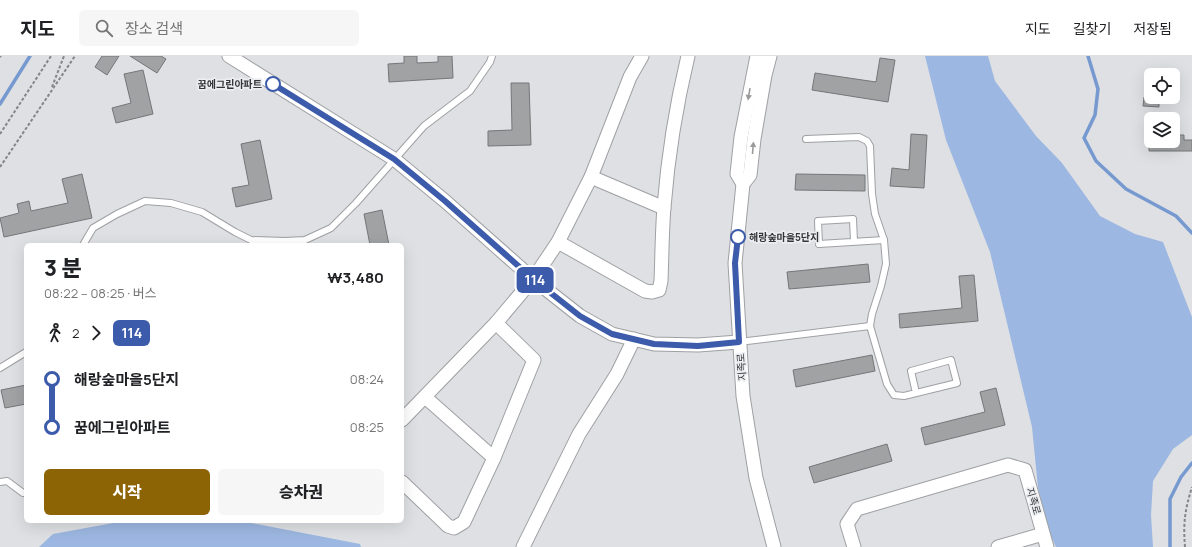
<!DOCTYPE html>
<html lang="ko">
<meta charset="utf-8">
<style>
:root{--surface:#fff;--page:#f6f6f6;--text:#202124;--muted:#757577;--line:#e0e0e0;--accent:#8c6305}
body{margin:0;font-family:Manrope,"Noto Sans KR",sans-serif;background:var(--page);color:var(--text);height:100vh;display:flex;flex-direction:column;font-size:15px;white-space:nowrap}
*{box-sizing:border-box;margin:0}
p{font-size:13px;color:var(--muted)}
.icon{flex:none;width:22px;height:22px;fill:none;stroke:currentColor;stroke-width:2;stroke-linecap:round;stroke-linejoin:round}
.map{position:relative;flex:1;overflow:hidden}
.side{position:absolute;left:24px;top:187px;width:380px;height:280px;display:flex;flex-direction:column;background:var(--surface);border-radius:6px;box-shadow:0 4px 16px #0002}
.side>*{flex:none}
.badge{padding:0 8px;border-radius:6px;font-size:14px;line-height:26px}
.controls{position:absolute;left:1144px;top:12px;display:grid;gap:8px}
.controls a{display:grid;place-items:center;width:36px;height:36px;border-radius:6px;background:var(--surface);box-shadow:0 4px 16px #0002;font-size:20px}
.map>.badge{position:absolute;translate:-50% -50%;box-shadow:0 0 0 2px #fff}
.legs{display:flex;align-items:center;gap:6px;height:44px;padding:0 20px;font-size:13px}
.legs p{margin-inline-start:auto}
.overview{display:flex;align-items:center;justify-content:space-between;height:68px;padding:0 20px}
h1{font-size:22px;font-weight:800;line-height:30px}
.button{display:flex;gap:8px;margin-top:auto;padding:8px 20px}
.button a{flex:1;height:46px;border-radius:6px;background:var(--accent);color:#fff;font-size:16px;font-weight:800;line-height:46px;text-align:center}
.button a+a{background:var(--page);color:var(--text)}
ul{padding:0 20px;list-style:none}
li{display:flex;align-items:center;gap:14px;height:48px;font-size:15px}
li i{display:grid;place-items:center;width:6px;height:100%;margin:0 5px;background:currentColor}
li i::after{content:'';width:10px;height:10px;margin:-5px;border:3px solid;border-radius:50%;background:var(--surface)}
li p{margin-inline-start:auto}
li:first-child i{background:linear-gradient(#0000 50%,currentColor 0)}
li:last-child i{background:linear-gradient(currentColor 50%,#0000 0)}
header{display:flex;align-items:center;gap:24px;box-sizing:border-box;height:56px;padding:0 20px;background:var(--surface);border-bottom:1px solid var(--line)}
header strong{font-size:19px}
nav{display:flex;gap:22px;margin-inline-start:auto;font-size:14px}
.search{width:280px;height:36px;background:var(--page);display:flex;align-items:center;gap:10px;box-sizing:border-box;padding:0 14px;border-radius:6px;color:var(--muted);font-size:15px}
.map>svg:first-child{display:block}
.green{fill:#9cb7e1}
.lines{fill:none;stroke-linecap:round;stroke-linejoin:round}
.stream{stroke:#7699d0;stroke-width:3.5}
.building{fill:#a0a2a4;stroke:#747678}
.service-casing{stroke:#9fa0a3;stroke-width:8}
.minor-casing{stroke:#9fa0a3;stroke-width:15}
.path{stroke:#838587;stroke-width:2;stroke-dasharray:3 2;stroke-linecap:butt}
.service{stroke:#fff;stroke-width:6}
.minor{stroke:#fff;stroke-width:13}
.oneway{fill:#9a9a9a}
.line-1-casing{stroke:#fff;stroke-width:9}
.line-1{stroke:#3d5bab;stroke-width:6}
.stop-1-dot{fill:#fff;stroke:#3d5bab;stroke-width:2}
.labels{text-anchor:middle;stroke-width:3.5;stroke-linejoin:round;paint-order:stroke}
.stop-label{font-size:10px;font-weight:bold;fill:#343536;stroke:#ebedf0;text-anchor:end}
.street-label{font-size:10px;fill:#343536;stroke:#ebedf0}
</style>
<header>
<strong>지도</strong>
<div class="search"><svg class="icon" aria-label="search" viewBox="0 0 24 24"><circle cx="10" cy="10" r="6"/><path d="M15 15l6 6"/></svg>장소 검색</div>
<nav><a>지도</a><a>길찾기</a><a>저장됨</a></nav>
</header>
<div class="map">
<svg width="1192" height="491" viewBox="0 0 1192 491">
<rect width="100%" height="100%" fill="#dee0e3"/>
<g class="green">
<path d="M925 0H988L995 25 1036 80 1062 107 1100 160 1135 178 1163 186 1192 261V379L1173 393 1153 425 1151 459 1153 491H1056L1050 478 1038 432 1032 371 990 196 946 84Z"/>
<path d="M124 465H241L360 488 361 491H39L53 478Z"/>
</g>
<g class="lines">
<g class="stream">
<path d="M1088 0 1098 33 1095 59 1084 82 1096 105 1126 133 1176 160 1192 177"/>
<path d="M0 48 30 0"/>
<path d="M1170 491V443L1181 421 1192 407"/>
</g>
</g>
<g class="building">
<path d="M102 0H119L107 19 95 11Z"/>
<path d="M130 0H161L166 3 157 17Z"/>
<path d="M404 0H417V7L438 6V0H452L453 22 389 26 388 8 404 7Z"/>
<path d="M880 2 895 4 888 46 812 34 815 17 876 26Z"/>
<path d="M143 14 153 58 116 67 112 52 131 47 124 18Z"/>
<path d="M511 27H529L531 89 488 90V75L512 74Z"/>
<path d="M1144 41H1159V51L1143 50Z"/>
<path d="M911 78 927 79 924 132 890 130 892 112 909 114Z"/>
<path d="M1173 79H1184V84H1192V95H1149V85H1173Z"/>
<path d="M260 84 272 143 236 151 232 132 249 129 241 88Z"/>
<path d="M82 118 92 162 4 181 0 162 19 157 17 148 29 145 31 155 68 147 62 123Z"/>
<path d="M796 118 865 119V135L795 134Z"/>
<path d="M382 154 389 189H370L364 158Z"/>
<path d="M868 208 870 226 789 233 787 216Z"/>
<path d="M974 219 978 265 900 272 899 258 962 252 959 220Z"/>
<path d="M872 299 875 315 796 331 793 314Z"/>
<path d="M26 329V348L5 352 1 334Z"/>
<path d="M996 332 1005 369 925 389 921 372 985 356 980 336Z"/>
<path d="M887 388 892 405 814 427 809 411Z"/>
</g>
<g class="lines">
<defs>
<g id="service">
<path d="M806 83 859 81 867 85 870 90 872 138 875 158 884 184 886 208 881 230 872 258 870 270 887 328 894 339 904 340 957 327 951 304 911 315 916 337"/>
<path d="M854 186 853 163 818 165 819 188 884 184"/>
<path d="M83 189 93 172 117 158 145 145 171 147 202 156 235 176 251 184 285 185 305 184 331 172 356 147 424 70 470 35 490 6 492 0"/>
<path d="M739 286 870 270"/>
<path d="M0 312 26 296"/>
<path d="M0 426 7 425 23 437 26 436"/>
</g>
<g id="minor">
<path d="M229 0 394 103 445 145 533 223 580 260 612 278 654 288 698 289 739 286"/>
<path d="M770 0 765 19 754 83 750 119 743 128 735 207 743 340 756 422 774 491"/>
<path d="M591 121 664 152"/>
<path d="M743 128 737 118 741 81 757 0"/>
<path d="M558 186 645 235 652 236 659 234 661 225C662 200 662 176 664 151 668 100 676 50 688 0"/>
<path d="M425 341 494 402"/>
<path d="M402 364 496 267 533 223 558 186 591 121 630 21 642 0"/>
<path d="M402 426 448 470 454 472 464 466 494 402 534 304 496 267"/>
<path d="M523 491 579 378 617 318 634 283"/>
<path d="M854 491 847 468 857 453 1008 409 1025 414 1047 491"/>
<path d="M998 491 1043 478"/>
</g>
</defs>
<use href="#service" class="service-casing"/>
<use href="#minor" class="minor-casing"/>
<g class="path">
<path d="M0 1 1 0"/>
<path d="M52 31 64 0"/>
<path d="M0 78 51 0"/>
<path d="M0 111 75 0"/>
<path d="M1185 491C1183 466 1185 454 1192 431"/>
</g>
<use href="#service" class="service"/>
<use href="#minor" class="minor"/>
</g>
<defs><path id="oneway-solid" d="M-6-.8H1V-3.2L6.5 0L1 3.2V.8H-6Z"/></defs>
<g class="oneway">
<use href="#oneway-solid" transform="translate(749 38) rotate(100)"/>
<use href="#oneway-solid" transform="translate(753 92) rotate(-85)"/>
</g>
<g class="lines">
<defs>
<path id="line-1" d="M273 28 394 103 445 145 533 223 580 260 612 278 654 288 698 290 739 286 735 207 738 181"/>
</defs>
<use href="#line-1" class="line-1-casing"/>
<use href="#line-1" class="line-1"/>
</g>
<g class="stop-1-dot">
<circle cx="273" cy="28" r="7"/>
<circle cx="738" cy="181" r="7"/>
</g>
<g class="labels">
<g class="stop-label">
<text x="262" y="32">꿈에그린아파트</text>
<text x="749" y="185" text-anchor="start">해랑숲마을5단지</text>
</g>
<g class="street-label">
<text transform="translate(741 311) rotate(-94)" y="4">지족로</text>
<text transform="translate(1034 445) rotate(74)" y="4">지족로</text>
</g>
</g>
</svg>
<div class="controls">
<a><svg class="icon" aria-label="locate" viewBox="0 0 24 24"><circle cx="12" cy="12" r="6"/><path d="M12 2v4M12 18v4M2 12h4M18 12h4"/></svg></a>
<a><svg class="icon" aria-label="layers" viewBox="0 0 24 24"><path d="M12 4l9 5-9 5-9-5zM3 14l9 5 9-5"/></svg></a>
</div>
<b class="badge" style="left:535px;top:224px;background:#3d5bab;color:#fff">114</b>
<section class="side">
<div class="overview"><div><h1>3 분</h1><p>08:22 – 08:25 · 버스</p></div><b>₩3,480</b></div>
<div class="legs"><svg class="icon" aria-label="walk" viewBox="0 0 24 24"><circle cx="13" cy="4" r="2"/><path d="M13 8l-2 6 4 7M11 14l-3 7M7 12l3-4h3l4 4"/></svg>2<svg class="icon" aria-label="forward" viewBox="0 0 24 24"><path d="M9 5l7 7-7 7"/></svg><b class="badge" style="background:#3d5bab;color:#fff">114</b></div>
<ul>
<li><i style="color:#3d5bab"></i><b>해랑숲마을5단지</b><p>08:24</p></li>
<li><i style="color:#3d5bab"></i><b>꿈에그린아파트</b><p>08:25</p></li>
</ul>
<div class="button"><a>시작</a><a>승차권</a></div>
</section>
</div>
